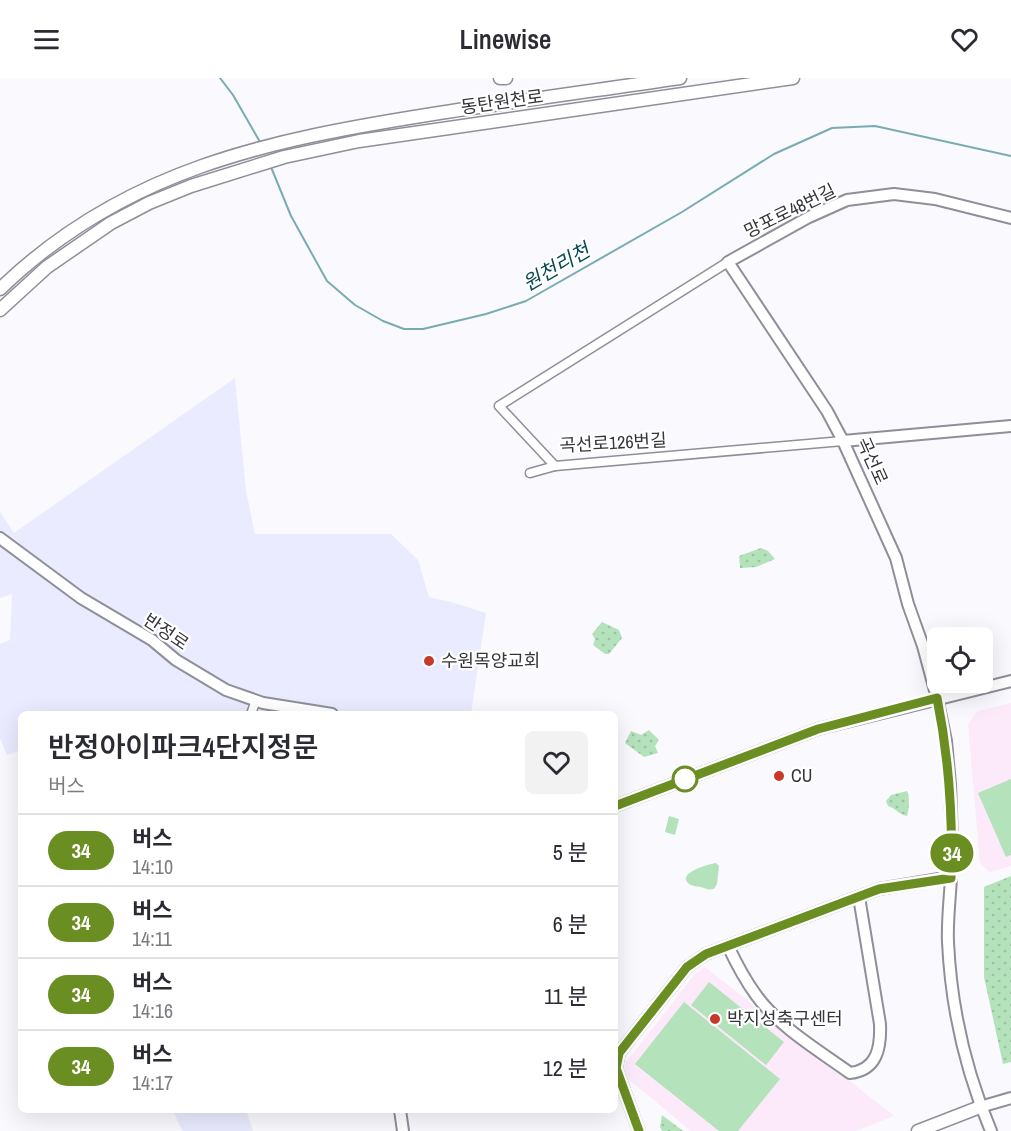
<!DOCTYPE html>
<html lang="ko">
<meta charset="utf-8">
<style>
:root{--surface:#fff;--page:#f2f2f3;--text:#2b2b33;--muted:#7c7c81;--line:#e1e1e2}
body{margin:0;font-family:"Archivo Narrow","Noto Sans KR",sans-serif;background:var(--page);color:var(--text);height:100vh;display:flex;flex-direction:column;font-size:22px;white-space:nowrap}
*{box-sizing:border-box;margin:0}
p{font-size:20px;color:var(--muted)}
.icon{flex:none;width:33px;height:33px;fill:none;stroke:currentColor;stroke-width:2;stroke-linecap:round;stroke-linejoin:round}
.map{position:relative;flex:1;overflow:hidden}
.panel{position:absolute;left:18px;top:633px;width:600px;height:402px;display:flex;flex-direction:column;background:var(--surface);border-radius:9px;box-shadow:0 6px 24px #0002}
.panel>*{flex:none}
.badge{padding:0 12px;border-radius:20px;font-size:21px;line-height:39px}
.buttons{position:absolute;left:927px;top:549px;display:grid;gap:12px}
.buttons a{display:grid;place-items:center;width:66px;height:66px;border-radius:9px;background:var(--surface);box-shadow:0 6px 24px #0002;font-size:30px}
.map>.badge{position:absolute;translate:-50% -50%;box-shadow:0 0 0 3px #fff}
.round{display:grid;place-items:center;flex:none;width:63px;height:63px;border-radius:9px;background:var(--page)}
.overview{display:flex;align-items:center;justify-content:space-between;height:102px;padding:0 30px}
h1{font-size:28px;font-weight:600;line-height:45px}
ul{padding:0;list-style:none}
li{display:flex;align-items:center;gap:18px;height:72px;padding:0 30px;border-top:2px solid var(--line)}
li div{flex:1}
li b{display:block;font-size:22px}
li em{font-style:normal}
li .badge{min-width:66px;font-weight:700;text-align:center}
header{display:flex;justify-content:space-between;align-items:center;height:78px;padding:0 30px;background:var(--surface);font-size:27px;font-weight:600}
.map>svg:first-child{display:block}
.built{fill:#eaebfe}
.education{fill:#fce9fa}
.grass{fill:url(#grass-dots)}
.garden{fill:#b4e2ba}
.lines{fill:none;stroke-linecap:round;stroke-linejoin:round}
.stream{stroke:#78acb2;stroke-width:2}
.minor-casing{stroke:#8e8f99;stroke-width:11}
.tertiary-casing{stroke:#8e8f99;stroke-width:14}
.secondary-casing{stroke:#8e8f99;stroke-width:15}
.minor{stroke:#fff;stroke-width:8}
.tertiary{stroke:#fff;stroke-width:10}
.secondary{stroke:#fff;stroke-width:12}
.line-casing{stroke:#fff;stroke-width:14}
.line{stroke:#6b8e23;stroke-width:9}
.poi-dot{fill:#c6392b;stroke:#fff;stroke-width:2}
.stop-dot{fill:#fff;stroke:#6b8e23;stroke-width:3}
.labels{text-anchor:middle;stroke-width:4.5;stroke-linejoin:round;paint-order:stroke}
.street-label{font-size:18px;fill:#36363a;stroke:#fff}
.poi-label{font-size:18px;fill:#36363a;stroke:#fff;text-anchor:start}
.water-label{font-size:20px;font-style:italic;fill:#064b51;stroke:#fff}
</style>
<header><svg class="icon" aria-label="menu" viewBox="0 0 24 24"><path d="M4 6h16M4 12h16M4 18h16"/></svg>Linewise<svg class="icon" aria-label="heart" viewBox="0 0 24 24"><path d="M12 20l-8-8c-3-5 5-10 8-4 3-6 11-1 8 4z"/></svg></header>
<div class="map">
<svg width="1011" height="1053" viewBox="0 0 1011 1053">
<defs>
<pattern id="grass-dots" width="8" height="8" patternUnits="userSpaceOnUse" patternTransform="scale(1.5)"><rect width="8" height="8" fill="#b4e2ba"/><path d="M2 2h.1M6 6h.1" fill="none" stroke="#9bc2a1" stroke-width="1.8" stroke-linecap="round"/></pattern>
</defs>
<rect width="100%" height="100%" fill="#f9f9fe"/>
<g class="built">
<path d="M235 300 246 413 255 456H391L418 482 429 519 451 524 486 535 471 636H21V672L7 677 0 660V566L10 562 12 516 0 520V434L14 455Z"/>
<path d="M173 1032H246L253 1053H182Z"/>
</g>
<g class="education">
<path d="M1011 625V788L990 794 980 785 968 646 978 633Z"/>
<path d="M705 889 894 1038 856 1053H691L627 1000 624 987 695 896Z"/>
</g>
<g class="grass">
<path d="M761 470 768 473 775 481 756 489 740 490 739 478Z"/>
<path d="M602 544 619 552 622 560 609 576H605L593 567 595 561 592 556Z"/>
<path d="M649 652 659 662 655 668 658 675 644 679 625 665 631 653 641 657Z"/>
<path d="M907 713C910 718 909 732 907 738 900 737 895 730 888 728L886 723 891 717Z"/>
<path d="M1011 798V984L1003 986 984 899V809Z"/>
<path d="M662 1037 683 1053H662L660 1049Z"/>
</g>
<g class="garden">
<path d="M1011 701V777L1006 779 978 715Z"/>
<path d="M669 738 679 741 675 757 665 754Z"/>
<path d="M716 785 719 788 717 806 714 811C708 812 707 811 701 809 700 809 692 808 691 807 673 796 709 786 716 785Z"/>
<path d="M709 904 784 964 766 987 691 927Z"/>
<path d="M684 924 780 1001 738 1053H719L635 986Z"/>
</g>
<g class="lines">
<g class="stream">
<path d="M220 0 233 17 260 64"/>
<path d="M271 89 291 138 327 203 355 227 383 243 404 251H423L486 236 526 223 682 134 774 76 832 50 875 48 1011 78"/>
</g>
<defs>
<g id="minor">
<path d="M728 184 499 328 555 388 843 363"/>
<path d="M530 395 555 388"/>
<path d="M251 636 256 622"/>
</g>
<g id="tertiary">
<path d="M843 363 1011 348"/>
<path d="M0 460 81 520 152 562 176 582 226 612 263 625 332 636"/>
<path d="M615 728 818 651 1011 603"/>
<path d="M951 799 952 765 950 706 946 663 937 620 923 568 908 526 896 480 843 363 827 333 728 184 809 139 847 122 894 116 935 121 1011 140"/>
<path d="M728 868C736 885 745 902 756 917 779 949 818 972 850 995 877 992 881 970 880 946L859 819"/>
<path d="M980 1029 1011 1020"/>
<path d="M400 1032 403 1053"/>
<path d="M639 1053 616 990 619 975 687 889 706 876 879 811 951 799C950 821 947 843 948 864 951 928 966 994 991 1053"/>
</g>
<g id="secondary">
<path d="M500 0H506"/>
<path d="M0 211C124 91 269 62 433 36 516 23 598 12 680 0"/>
<path d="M0 232 47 189 111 145 149 125 191 108 284 79 359 63 793 0"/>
<path d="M918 1053 980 1029"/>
</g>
</defs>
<use href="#minor" class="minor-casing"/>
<use href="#tertiary" class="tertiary-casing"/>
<use href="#secondary" class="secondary-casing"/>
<use href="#minor" class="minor"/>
<use href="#tertiary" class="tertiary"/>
<use href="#secondary" class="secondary"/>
</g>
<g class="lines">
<defs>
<path id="line" d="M615 728 818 651 937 620C949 680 953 739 951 800L879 811 706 876 687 889 619 975 616 990 639 1053"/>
</defs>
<use href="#line" class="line-casing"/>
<use href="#line" class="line"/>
</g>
<g class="poi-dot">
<circle cx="429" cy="583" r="6"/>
<circle cx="779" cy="698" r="6"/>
<circle cx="715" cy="941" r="6"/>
</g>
<circle class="stop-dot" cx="685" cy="701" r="12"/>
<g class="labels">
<g class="street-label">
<text transform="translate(502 24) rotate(-8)" y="6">동탄원천로</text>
<text transform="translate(790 133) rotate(-26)" y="6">망포로48번길</text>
<text transform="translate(613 365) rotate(-3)" y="6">곡선로126번길</text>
<text transform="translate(872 383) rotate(66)" y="6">곡선로</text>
<text transform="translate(166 554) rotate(34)" y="6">반정로</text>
</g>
<g class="poi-label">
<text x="441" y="589">수원목양교회</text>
<text x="791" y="704">CU</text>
<text x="727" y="947">박지성축구센터</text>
</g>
<g class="water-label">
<text transform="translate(556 189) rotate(-30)" y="7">원천리천</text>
</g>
</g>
</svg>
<div class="buttons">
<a><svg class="icon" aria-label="locate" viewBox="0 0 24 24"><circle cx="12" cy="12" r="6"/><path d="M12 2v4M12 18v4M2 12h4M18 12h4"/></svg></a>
</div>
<b class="badge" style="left:952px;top:775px;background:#6b8e23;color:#fff">34</b>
<section class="panel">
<div class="overview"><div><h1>반정아이파크4단지정문</h1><p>버스</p></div><a class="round"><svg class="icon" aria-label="heart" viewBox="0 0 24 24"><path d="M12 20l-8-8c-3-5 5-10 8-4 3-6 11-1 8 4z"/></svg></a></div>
<ul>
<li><span class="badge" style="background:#6b8e23;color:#fff">34</span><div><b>버스</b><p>14:10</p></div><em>5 분</em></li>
<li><span class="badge" style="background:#6b8e23;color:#fff">34</span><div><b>버스</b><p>14:11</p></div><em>6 분</em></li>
<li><span class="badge" style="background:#6b8e23;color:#fff">34</span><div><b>버스</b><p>14:16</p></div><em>11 분</em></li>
<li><span class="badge" style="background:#6b8e23;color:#fff">34</span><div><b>버스</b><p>14:17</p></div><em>12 분</em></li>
</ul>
</section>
</div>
